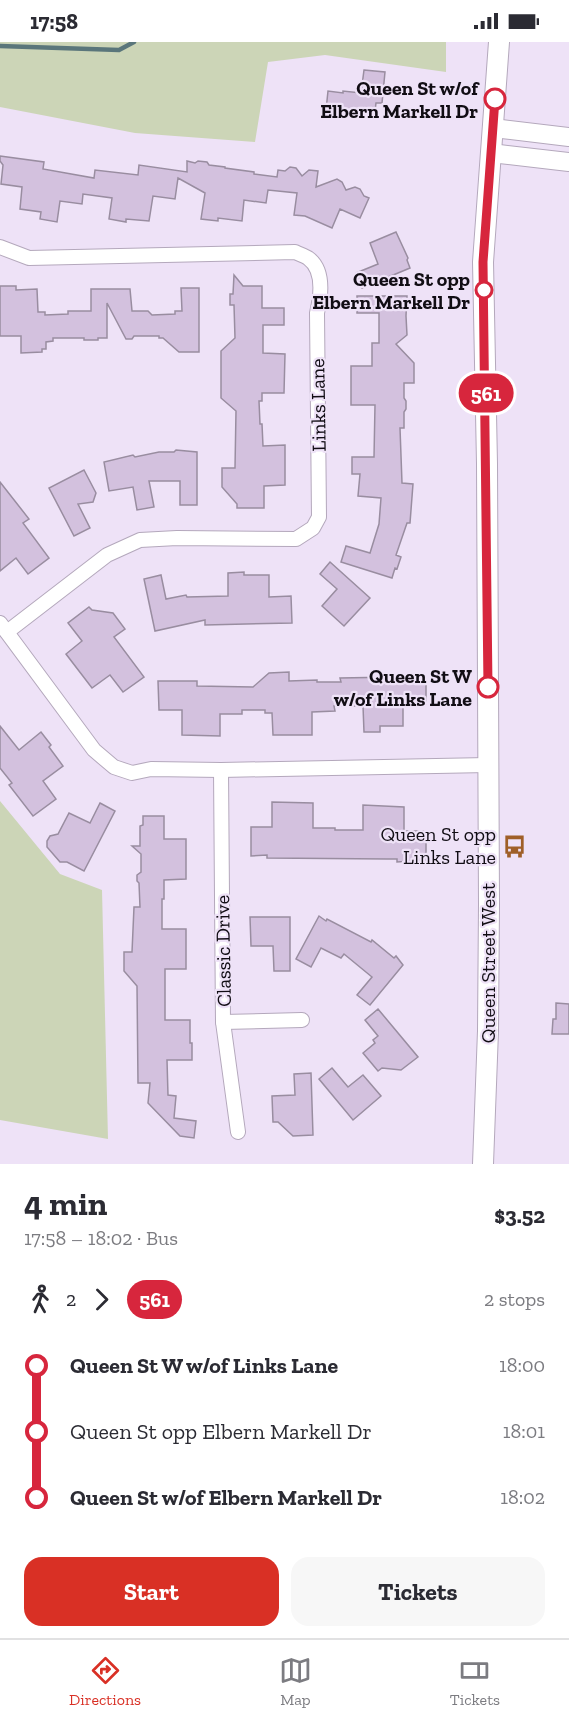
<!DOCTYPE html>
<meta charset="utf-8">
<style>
:root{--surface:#fff;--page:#f7f7f7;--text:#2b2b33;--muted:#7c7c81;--line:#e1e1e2;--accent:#d93025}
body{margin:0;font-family:"Zilla Slab",serif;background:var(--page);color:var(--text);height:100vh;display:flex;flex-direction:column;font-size:22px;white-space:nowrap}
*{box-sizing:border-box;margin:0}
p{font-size:20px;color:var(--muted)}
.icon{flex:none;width:33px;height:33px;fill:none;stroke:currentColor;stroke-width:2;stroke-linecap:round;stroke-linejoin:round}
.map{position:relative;height:1122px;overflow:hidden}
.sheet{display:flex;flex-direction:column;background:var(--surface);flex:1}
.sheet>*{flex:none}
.badge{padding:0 12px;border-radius:20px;font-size:21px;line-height:39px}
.map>.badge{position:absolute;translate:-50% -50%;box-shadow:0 0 0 3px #fff}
.legs{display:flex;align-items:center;gap:9px;height:66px;padding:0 24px;font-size:20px}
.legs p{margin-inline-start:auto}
.summary{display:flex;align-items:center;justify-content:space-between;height:102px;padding:0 24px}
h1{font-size:33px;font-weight:700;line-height:45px}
.action{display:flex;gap:12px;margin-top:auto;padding:12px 24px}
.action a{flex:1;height:69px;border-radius:18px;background:var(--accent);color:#fff;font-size:24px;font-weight:700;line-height:69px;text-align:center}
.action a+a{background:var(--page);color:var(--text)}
ul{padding:0 24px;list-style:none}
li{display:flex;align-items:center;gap:21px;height:66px;font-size:22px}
li i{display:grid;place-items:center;width:9px;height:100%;margin:0 8px;background:currentColor}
li i::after{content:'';width:15px;height:15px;margin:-8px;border:4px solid;border-radius:50%;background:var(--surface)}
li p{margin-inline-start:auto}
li:first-child i{background:linear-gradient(#0000 50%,currentColor 0)}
li:last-child i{background:linear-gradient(currentColor 50%,#0000 0)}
.status{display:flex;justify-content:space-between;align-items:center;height:42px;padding:0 30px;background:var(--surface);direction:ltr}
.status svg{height:16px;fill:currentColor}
.tab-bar{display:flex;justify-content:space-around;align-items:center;height:84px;border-top:2px solid var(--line);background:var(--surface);font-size:16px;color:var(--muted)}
.tab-bar a{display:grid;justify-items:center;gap:3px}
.tab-bar .active{color:var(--accent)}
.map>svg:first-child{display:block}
.green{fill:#ccd5b7}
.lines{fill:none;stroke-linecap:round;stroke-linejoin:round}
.stream{stroke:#5a767b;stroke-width:4.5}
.building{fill:#d3c1de;stroke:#998da0;stroke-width:1.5}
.minor-casing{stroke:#b4a8bc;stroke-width:16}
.tertiary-casing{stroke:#b4a8bc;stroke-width:20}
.secondary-casing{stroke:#b4a8bc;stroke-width:22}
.minor{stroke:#fff;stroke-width:14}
.tertiary{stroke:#fff;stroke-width:18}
.secondary{stroke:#fff;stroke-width:20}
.line-1-casing{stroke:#fff;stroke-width:14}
.line-1{stroke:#d7263d;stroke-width:9}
.stop-1-dot{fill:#fff;stroke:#d7263d;stroke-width:3}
.labels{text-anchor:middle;stroke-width:4.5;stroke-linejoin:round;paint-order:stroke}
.stop-label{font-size:20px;font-weight:bold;fill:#110d14;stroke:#eee2f7;text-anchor:end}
.street-label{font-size:20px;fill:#110d14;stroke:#eee2f7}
.poi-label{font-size:20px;fill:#110d14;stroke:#eee2f7;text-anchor:end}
</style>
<div class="status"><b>17:58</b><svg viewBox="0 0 49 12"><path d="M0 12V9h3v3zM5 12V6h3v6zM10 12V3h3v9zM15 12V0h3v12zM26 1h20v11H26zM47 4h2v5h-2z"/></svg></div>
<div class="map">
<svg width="569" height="1122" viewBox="0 0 569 1122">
<rect width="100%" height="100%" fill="#eee2f7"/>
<g class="green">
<path d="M0 0H446V30L325 13 268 20 255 100 135 91 0 65Z"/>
<path d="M0 759 60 832 102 848 108 1097 0 1078Z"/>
</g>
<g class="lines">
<path class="stream" d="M0 4 119 8 134 0"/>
</g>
<g class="building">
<path d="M364 28 385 30 382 61H376L374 77 340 72V70L326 68 328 49 343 51V49L361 51Z"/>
<path d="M0 114 44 120 43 127 94 136 95 128 138 133 139 123 187 130V119L195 121 198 119 207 120 209 123 225 125V126L254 130V132L277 135 278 128 285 129 290 125 296 126 302 134 309 128 318 129 316 145 337 137 342 140 346 148 355 145 360 147 364 154 369 156 360 176 340 167 332 186 305 174 294 173 297 151 268 148 266 161 244 158 242 179 218 176V179L201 177 205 151 178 136 175 157 153 154 149 179 126 177V180L109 177 112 156 83 152 82 162 60 159 57 180 40 177 41 170 20 167 22 145 1 142 3 123 0 119Z"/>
<path d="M396 190 408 216 407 218 410 226 362 246 356 231 378 222 370 201Z"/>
<path d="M234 233 243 244H262V266H284V283H263V311L285 312 284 351H262V359H259L260 382H262L263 404 285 403V443L264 444V466H237V462L222 445V426H235L236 369 221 356V309L235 296 234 263H230V252H233Z"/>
<path d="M0 244H16V248L37 247 38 270H45V273L68 272V269H91V247H130L132 269H148L152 273 175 272V269H182L181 246H199V310H179L163 296H159V294H134L132 297H126L107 261V296H98V298H84V296H53V299L46 300V307H42V310L21 311V294H0Z"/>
<path d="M357 254H407L406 274 407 293 396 302 414 321V341H404V356L406 359V367L404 370V386H400L402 441 413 442 410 481H407L396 513 401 515 397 527 395 526 392 536 341 520 346 504 370 511 379 482 381 456 358 454 360 432H352V415H374L375 363H351V324H372V301H379V271H357Z"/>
<path d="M176 408 197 410V463H180V439H149L154 465 137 468 133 445 109 449 104 420 133 413 135 415 159 410H174Z"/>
<path d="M84 428 96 451 93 460 78 462 90 486 74 494 49 446Z"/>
<path d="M0 440 29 477 23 481 49 516 28 532 16 516 0 529Z"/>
<path d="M330 520 370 556 344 584 322 564 337 547 320 532Z"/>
<path d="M244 530V533H269V555L291 554 292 581 205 583V578L155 589 144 537 161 533 166 557 186 553 187 555 228 554V531Z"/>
<path d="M89 565 92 568 113 571 125 587 114 595 144 635 123 650 110 633 92 646 66 612 82 599 68 581Z"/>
<path d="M289 630V639L317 638V640H341L340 636 395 635V633L426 635V662H403V684H380V690H364L363 664H334L335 669 312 670V693H273L272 671H265V668H242V672H220V694L182 693V668H159L158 639H197V644L253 645 269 631Z"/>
<path d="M0 684 19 708 41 690 51 703 49 705 63 724 43 739 56 757 33 774 9 743 12 741 0 726Z"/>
<path d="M272 760 313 761V786H335V788H363V763L404 765V789H426V818L397 820V817H387L267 816V813L251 814V785H272Z"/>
<path d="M100 761 115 769 84 829 67 820H60L47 805V799L50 794 58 792 69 771 90 781Z"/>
<path d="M143 774H164V797H186V837L164 838V857H162V887H186V927H165V978H190V1001H192V1018H167L168 1053 176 1054 174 1076 196 1079 194 1096 180 1094 148 1061 150 1041H138L137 944 124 929V910H132L134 865H140L139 841 137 839V833L141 830V812L132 804H140V784L143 783Z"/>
<path d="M319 874 326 879 327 877 371 900 372 898 394 916 396 914 403 923 370 963 357 953 372 935 344 912 341 916 321 906 311 925 296 917Z"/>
<path d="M250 875H290V929H274L273 904H251Z"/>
<path d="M556 961 569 962V992H552L553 977H556Z"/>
<path d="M378 967 418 1015 401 1028 382 1026 378 1029 363 1011 375 1001 373 998 378 994 365 978Z"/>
<path d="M332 1026 348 1045 363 1033 381 1054 353 1078 319 1037Z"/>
<path d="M311 1031 313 1093 293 1094 278 1080H273L272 1054 295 1053 294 1032Z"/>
</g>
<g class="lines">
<defs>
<g id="minor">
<path d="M0 205 29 216 295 210C299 212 305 214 308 216 325 228 321 254 317 271L319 475 313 486 296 497 177 496 140 498 107 513 7 590"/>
<path d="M0 581 94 708 114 725 132 731 151 727 221 728 488 723"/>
<path d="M221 728 223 980 238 1090"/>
<path d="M223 980 302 978"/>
</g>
<g id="tertiary">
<path d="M493 86 569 95"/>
<path d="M491 111 569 120"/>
</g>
<path id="secondary" d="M483 1122 488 989 489 862 487 422 483 220 499 0"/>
</defs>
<use href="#minor" class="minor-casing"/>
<use href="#tertiary" class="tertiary-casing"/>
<use href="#secondary" class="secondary-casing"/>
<use href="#minor" class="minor"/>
<use href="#tertiary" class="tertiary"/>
<use href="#secondary" class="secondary"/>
</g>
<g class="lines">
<defs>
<path id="line-1" d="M488 645 483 220 495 57"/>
</defs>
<use href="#line-1" class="line-1-casing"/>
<use href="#line-1" class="line-1"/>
</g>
<defs>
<symbol id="bus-bare" viewBox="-9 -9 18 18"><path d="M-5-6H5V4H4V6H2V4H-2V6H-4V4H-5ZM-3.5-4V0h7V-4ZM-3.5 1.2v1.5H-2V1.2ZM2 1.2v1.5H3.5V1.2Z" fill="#9f5f28" stroke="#eee2f7" stroke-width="2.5" paint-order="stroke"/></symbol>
</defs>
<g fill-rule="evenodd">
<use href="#bus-bare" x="498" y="788" width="33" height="33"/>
</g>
<g class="stop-1-dot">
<circle cx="495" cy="57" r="10"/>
<circle cx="484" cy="248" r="8"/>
<circle cx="488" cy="645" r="10"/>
</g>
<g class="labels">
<g class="stop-label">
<text x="478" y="53">Queen St w/of<tspan x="478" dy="23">Elbern Markell Dr</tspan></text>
<text x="470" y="244">Queen St opp<tspan x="470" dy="23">Elbern Markell Dr</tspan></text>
<text x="472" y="641">Queen St W<tspan x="472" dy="23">w/of Links Lane</tspan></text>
</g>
<g class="street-label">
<text transform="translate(318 363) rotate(-91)" y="7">Links Lane</text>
<text transform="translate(223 909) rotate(-91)" y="7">Classic Drive</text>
<text transform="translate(488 921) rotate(-90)" y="7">Queen Street West</text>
</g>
<g class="poi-label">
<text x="496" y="799">Queen St opp<tspan x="496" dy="23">Links Lane</tspan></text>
</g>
</g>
</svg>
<b class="badge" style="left:486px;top:351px;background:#d7263d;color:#fff">561</b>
</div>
<section class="sheet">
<div class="summary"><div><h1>4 min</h1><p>17:58 – 18:02 · Bus</p></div><b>$3.52</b></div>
<div class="legs"><svg class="icon" aria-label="walk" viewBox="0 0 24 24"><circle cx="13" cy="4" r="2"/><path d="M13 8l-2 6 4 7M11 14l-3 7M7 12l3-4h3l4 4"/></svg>2<svg class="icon" aria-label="forward" viewBox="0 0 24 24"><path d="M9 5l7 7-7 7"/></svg><b class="badge" style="background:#d7263d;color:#fff">561</b><p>2 stops</p></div>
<ul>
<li><i style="color:#d7263d"></i><b>Queen St W w/of Links Lane</b><p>18:00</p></li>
<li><i style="color:#d7263d"></i><span>Queen St opp Elbern Markell Dr</span><p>18:01</p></li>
<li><i style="color:#d7263d"></i><b>Queen St w/of Elbern Markell Dr</b><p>18:02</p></li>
</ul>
<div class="action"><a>Start</a><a>Tickets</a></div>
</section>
<nav class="tab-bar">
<a class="active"><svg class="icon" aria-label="directions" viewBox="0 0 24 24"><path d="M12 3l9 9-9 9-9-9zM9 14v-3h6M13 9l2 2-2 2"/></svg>Directions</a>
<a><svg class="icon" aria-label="map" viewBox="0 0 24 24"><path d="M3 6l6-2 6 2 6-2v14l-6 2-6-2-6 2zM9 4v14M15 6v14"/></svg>Map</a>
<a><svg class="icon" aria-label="tickets" viewBox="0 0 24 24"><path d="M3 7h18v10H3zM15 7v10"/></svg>Tickets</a>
</nav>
